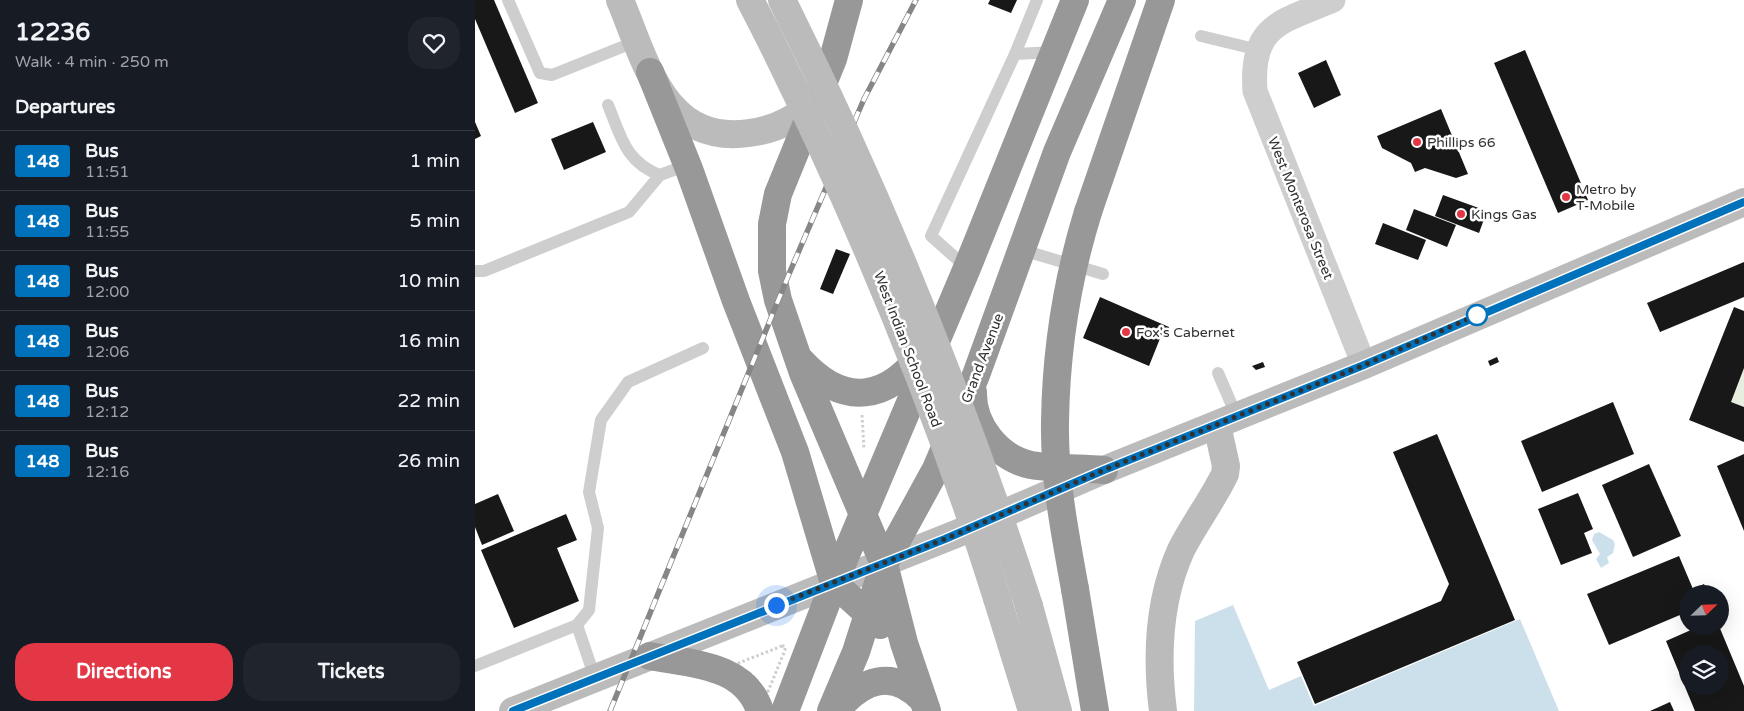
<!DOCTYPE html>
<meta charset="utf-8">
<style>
:root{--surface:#171b24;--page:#20242c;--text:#f1f3f6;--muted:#9ea1a6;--line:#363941;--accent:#e33746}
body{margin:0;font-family:"Varela Round",sans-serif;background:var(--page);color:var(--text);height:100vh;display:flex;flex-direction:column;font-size:19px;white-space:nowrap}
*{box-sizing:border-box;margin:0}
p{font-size:16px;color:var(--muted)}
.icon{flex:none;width:28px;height:28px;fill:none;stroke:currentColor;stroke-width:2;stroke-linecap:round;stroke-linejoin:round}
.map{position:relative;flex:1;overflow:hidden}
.sheet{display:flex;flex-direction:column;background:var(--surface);width:475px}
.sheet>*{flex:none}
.badge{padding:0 10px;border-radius:4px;font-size:18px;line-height:32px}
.needle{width:32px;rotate:67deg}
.tools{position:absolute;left:1204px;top:585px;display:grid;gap:10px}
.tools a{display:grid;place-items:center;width:50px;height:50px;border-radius:50%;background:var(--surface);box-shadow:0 5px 20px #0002;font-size:25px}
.you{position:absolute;width:25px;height:25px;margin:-12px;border:4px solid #fff;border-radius:50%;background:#1a73e8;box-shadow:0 0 0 8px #1a73e833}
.map>.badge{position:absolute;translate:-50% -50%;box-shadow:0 0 0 2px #fff}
h2{padding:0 15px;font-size:19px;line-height:45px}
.round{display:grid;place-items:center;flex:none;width:52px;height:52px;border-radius:20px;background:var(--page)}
.headline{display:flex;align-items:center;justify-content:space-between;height:85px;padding:0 15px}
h1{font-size:24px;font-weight:700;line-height:38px}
.cta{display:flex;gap:10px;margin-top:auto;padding:10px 15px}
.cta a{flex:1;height:58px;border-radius:20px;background:var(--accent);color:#fff;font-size:20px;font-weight:700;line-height:58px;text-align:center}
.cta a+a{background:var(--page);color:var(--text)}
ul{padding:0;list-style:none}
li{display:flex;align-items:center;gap:15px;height:60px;padding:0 15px;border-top:1px solid var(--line)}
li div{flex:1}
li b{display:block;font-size:19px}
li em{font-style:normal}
li .badge{min-width:55px;font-weight:700;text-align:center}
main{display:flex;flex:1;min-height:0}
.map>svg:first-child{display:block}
.green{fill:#e7eddf}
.water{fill:#cce0ec}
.building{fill:#181818;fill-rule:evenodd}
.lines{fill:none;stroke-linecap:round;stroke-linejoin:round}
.path{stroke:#cecece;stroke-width:3;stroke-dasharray:2.5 2.5;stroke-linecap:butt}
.lane{stroke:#cecece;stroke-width:12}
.street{stroke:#cecece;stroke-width:25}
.secondary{stroke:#bbb;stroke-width:28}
.highway{stroke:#989898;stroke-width:28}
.rail-casing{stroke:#868686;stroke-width:5.5}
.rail{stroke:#fff;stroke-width:4;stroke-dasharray:11;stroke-linecap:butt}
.secondary-bridge{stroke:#bbb;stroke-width:28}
.highway-bridge{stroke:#989898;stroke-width:28}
.line-casing{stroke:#fff;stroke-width:11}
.line{stroke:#0072bc;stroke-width:8}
.walk{stroke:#313131;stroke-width:5;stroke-dasharray:0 9}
.poi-dot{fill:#e33746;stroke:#fff;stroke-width:2}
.stop-dot{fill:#fff;stroke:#0072bc;stroke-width:2.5}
.labels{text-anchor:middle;stroke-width:5;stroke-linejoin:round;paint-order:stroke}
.poi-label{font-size:14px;fill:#313131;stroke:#fff;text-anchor:start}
.street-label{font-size:14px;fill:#313131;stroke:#fff}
</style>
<main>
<section class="sheet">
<div class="headline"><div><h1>12236</h1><p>Walk · 4 min · 250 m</p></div><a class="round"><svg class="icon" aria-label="heart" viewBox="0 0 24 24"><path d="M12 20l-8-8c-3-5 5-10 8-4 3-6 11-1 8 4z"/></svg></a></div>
<h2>Departures</h2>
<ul>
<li><span class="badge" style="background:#0072bc;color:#fff">148</span><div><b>Bus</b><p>11:51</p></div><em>1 min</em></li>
<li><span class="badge" style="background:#0072bc;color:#fff">148</span><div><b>Bus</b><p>11:55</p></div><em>5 min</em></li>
<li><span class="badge" style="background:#0072bc;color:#fff">148</span><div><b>Bus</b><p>12:00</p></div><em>10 min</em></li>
<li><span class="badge" style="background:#0072bc;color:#fff">148</span><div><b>Bus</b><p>12:06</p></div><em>16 min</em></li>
<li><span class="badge" style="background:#0072bc;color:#fff">148</span><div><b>Bus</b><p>12:12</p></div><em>22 min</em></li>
<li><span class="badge" style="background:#0072bc;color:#fff">148</span><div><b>Bus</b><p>12:16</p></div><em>26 min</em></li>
</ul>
<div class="cta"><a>Directions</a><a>Tickets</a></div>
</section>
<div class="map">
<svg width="1269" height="711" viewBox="0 0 1269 711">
<rect width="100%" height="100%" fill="#fff"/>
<path class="green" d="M1269 368V407L1256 402Z"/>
<g class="water">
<path d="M1124 532 1138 540 1140 544 1138 553 1132 557 1134 563 1126 568 1121 559 1125 554 1117 540 1119 534Z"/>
<path d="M758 605 794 690 826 676 839 706 1045 619 1084 711H719L720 621Z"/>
</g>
<g class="building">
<path d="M0 0H19L63 103 40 113 0 19Z"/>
<path d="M515 0H542L536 13 513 4Z"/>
<path d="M1050 50 1113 200 1083 213 1019 63Z"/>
<path d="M851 60 866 95 839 108 823 73Z"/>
<path d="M966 109 993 174 981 178 950 168 940 172 936 163 907 148 902 136Z"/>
<path d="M0 122 6 136 0 139Z"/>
<path d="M118 122 131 152 89 170 76 139Z"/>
<path d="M968 195 1012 211 1004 233 960 216Z"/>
<path d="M939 209 981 225 972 247 931 230Z"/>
<path d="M908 223 951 240 943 260 900 244Z"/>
<path d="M361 249 375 254 358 294 345 289Z"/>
<path d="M1269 262V297L1185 332 1172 303Z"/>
<path d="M625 297 694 327 690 338 686 336 674 366 608 338Z"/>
<path d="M1259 307 1269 311V368L1256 402 1269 407V442L1214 420Z"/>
<path d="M1022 357 1024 362 1015 366 1013 361Z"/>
<path d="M788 362 790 367 781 370 777 366Z"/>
<path d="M1138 402 1159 454 1067 492 1046 441Z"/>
<path d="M962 434 1040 620 840 704 822 662 966 601 974 584 918 452Z"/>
<path d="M1269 454V531L1242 466Z"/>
<path d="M1174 464 1206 536 1158 557 1127 485Z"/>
<path d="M1103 493 1118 529 1109 533 1117 553 1086 565 1063 509Z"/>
<path d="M23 494 39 531 7 545 0 527V504Z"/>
<path d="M91 514 102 540 82 548 104 601 39 628 6 550Z"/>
<path d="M1204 556 1218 589 1229 584 1233 594H1212V612L1134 645 1112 594Z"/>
<path d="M1225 626H1244L1269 686V711H1220L1191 641ZM1212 654H1245V686H1212Z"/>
<path d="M1195 702 1199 711H1175Z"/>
</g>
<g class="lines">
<g class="path">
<path d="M387 415 389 449"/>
<path d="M307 646H310V650L292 694 278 676 261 664Z"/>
</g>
<g class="lane">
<path d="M33 0 65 73 77 75 162 41"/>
<path d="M726 36 784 50"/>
<path d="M540 54 562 0"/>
<path d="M133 105C146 136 150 162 185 175L212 165"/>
<path d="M547 250 628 274"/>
<path d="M492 268 456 236 540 54 579 52"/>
<path d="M0 271H9L154 212 185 175"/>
<path d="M743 373 762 417"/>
<path d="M102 625 114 610 123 528 114 492 126 420 153 382 228 348"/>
<path d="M0 666 102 625 120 678"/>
</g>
<path class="street" d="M858 0C807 22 775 24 780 91L889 365"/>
<g class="secondary">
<path d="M145 0C171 62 189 145 274 133 304 129 326 117 345 94"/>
<path d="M275 0 291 31"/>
<path d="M522 598 557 711"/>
<path d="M554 606 583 711"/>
<path d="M38 711 486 532 629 470 889 365 1269 202"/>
<path d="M688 711C681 656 683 601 706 550 719 524 737 501 750 474L751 466 742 425"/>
</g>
<g class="highway">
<path d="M374 0 358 59 303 194 297 224V271L303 300 328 373 409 564 429 643 452 711"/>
<path d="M175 72 214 169 261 301 320 452 359 583 405 625"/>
<path d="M613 212 686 0"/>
<path d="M326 361C369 408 413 401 449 351"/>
<path d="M498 392C497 425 523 458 556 465 579 469 605 468 629 470"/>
<path d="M600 589 620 711"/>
<path d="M175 656C216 664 270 664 285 711"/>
<path d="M310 711 359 583 492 268 600 0"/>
<path d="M356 711 381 652 409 564 461 469 501 375 582 152 647 0"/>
<path d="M361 711C387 679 418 668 448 700"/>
</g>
<defs>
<path id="rail" d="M135 711 314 274 389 99 441 0"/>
</defs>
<use href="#rail" class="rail-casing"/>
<use href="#rail" class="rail"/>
<g class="secondary-bridge">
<path d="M307 0C405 196 487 397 554 606"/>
<path d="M291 31C383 216 460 400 522 598"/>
</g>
<path class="highway-bridge" d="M600 589C590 534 579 478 580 422 581 350 592 280 613 212"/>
</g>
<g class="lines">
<defs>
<path id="line" d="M38 711 470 539 629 470 889 365 1269 202"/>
</defs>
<use href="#line" class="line-casing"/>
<use href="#line" class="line"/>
<path class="walk" d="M301 605 470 539 629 470 889 365 1002 315"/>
</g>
<g class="poi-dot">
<circle cx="942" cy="142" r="5"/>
<circle cx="1091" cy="197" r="5"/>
<circle cx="986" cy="214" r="5"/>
<circle cx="651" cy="332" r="5"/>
</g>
<circle class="stop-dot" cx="1002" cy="315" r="10"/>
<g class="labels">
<g class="poi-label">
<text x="952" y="147">Phillips 66</text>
<text x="1101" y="194">Metro by<tspan x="1101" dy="16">T-Mobile</tspan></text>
<text x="996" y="219">Kings Gas</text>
<text x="661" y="337">Fox's Cabernet</text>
</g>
<g class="street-label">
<text transform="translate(826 208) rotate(68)" y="5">West Monterosa Street</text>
<text transform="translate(433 349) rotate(69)" y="5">West Indian School Road</text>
<text transform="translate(507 358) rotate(-69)" y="5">Grand Avenue</text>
</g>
</g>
</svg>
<div class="tools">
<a><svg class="needle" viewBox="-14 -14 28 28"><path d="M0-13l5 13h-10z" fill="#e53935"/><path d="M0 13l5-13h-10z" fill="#9ea1a6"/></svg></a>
<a><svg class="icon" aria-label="layers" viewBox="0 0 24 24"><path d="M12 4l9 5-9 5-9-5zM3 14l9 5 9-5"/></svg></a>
</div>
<div class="you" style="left:301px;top:605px"></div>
</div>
</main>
